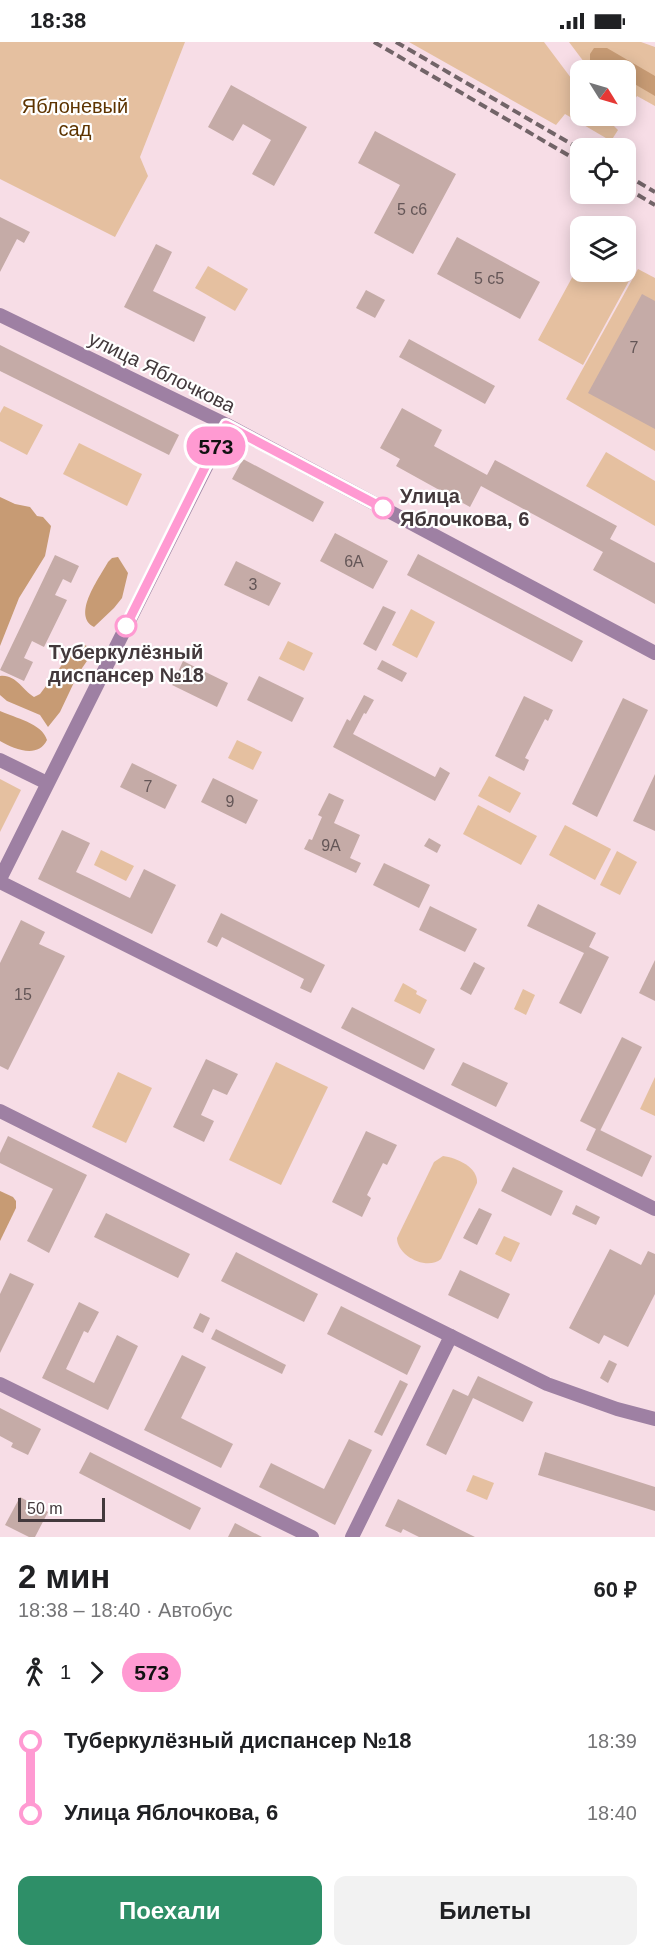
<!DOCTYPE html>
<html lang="ru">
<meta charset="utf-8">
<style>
:root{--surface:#fff;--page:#f2f2f2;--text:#202124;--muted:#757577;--accent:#2e8f68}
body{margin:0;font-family:Arial,sans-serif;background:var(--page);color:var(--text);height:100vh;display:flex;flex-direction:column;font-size:22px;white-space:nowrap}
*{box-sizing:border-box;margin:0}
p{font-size:20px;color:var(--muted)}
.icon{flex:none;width:33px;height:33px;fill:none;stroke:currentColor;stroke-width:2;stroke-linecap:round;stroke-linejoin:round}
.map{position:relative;height:1495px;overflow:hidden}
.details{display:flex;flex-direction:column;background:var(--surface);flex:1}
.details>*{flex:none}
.badge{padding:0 12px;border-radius:20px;font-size:21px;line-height:39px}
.needle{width:39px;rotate:127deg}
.fabs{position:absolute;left:570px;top:18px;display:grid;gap:12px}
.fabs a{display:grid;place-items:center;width:66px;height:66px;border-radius:12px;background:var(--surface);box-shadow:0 3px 15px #0003;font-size:30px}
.scale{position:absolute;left:18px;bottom:15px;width:87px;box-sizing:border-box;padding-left:6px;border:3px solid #43393c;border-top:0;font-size:16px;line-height:21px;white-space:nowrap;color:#43393c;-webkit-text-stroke:4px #fff;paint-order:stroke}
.map>.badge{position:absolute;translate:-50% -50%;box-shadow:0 0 0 3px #fff}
.legs{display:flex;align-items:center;gap:9px;height:66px;padding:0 18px;font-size:20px}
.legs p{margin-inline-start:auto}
.headline{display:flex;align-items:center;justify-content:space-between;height:102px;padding:0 18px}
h1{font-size:33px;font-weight:800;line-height:45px}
.button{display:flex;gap:12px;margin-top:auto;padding:12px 18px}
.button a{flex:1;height:69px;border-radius:12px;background:var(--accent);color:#fff;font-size:24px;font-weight:800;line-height:69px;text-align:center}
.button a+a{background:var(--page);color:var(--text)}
ul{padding:0 18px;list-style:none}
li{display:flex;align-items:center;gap:21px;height:72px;font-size:22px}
li i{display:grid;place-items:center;width:9px;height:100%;margin:0 8px;background:currentColor}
li i::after{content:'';width:15px;height:15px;margin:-8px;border:4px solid;border-radius:50%;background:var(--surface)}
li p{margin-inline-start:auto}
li:first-child i{background:linear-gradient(#0000 50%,currentColor 0)}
li:last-child i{background:linear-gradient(currentColor 50%,#0000 0)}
.status{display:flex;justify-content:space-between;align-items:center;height:42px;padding:0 30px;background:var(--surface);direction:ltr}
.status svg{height:16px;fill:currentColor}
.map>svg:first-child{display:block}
.green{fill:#e5c0a0}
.forest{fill:#c79b74}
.building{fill:#c5aba7}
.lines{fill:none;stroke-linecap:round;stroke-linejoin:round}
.minor{stroke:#9e80a3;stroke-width:14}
.rail{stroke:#726468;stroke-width:4;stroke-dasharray:9 4.5;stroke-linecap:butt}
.line-1-casing{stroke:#fff;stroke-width:14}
.line-1{stroke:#ff9ad2;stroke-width:9}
.stop-1-dot{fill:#fff;stroke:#ff9ad2;stroke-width:3}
.labels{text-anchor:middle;stroke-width:4.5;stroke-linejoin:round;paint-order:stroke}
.number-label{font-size:16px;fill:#645657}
.park-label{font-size:20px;fill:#5e3401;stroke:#fff}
.street-label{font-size:20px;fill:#43393c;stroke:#fff}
.stop-label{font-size:20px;font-weight:bold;fill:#43393c;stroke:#fff;text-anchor:start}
</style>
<div class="status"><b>18:38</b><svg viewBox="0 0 49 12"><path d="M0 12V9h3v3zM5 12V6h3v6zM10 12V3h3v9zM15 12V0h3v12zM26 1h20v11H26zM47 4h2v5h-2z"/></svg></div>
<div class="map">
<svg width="655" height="1495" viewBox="0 0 655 1495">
<rect width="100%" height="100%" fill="#f7dde6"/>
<g class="green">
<path d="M0 0H185L140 115 148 134 115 195 0 137Z"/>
<path d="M409 0H544L580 48V74H604L618 88 611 99 565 72 556 83Z"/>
<path d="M569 0H641L655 5V64L637 54 627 70 626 68V28H590Z"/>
<path d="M580 221V230H626V223L635 228 583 323 538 298Z"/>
<path d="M208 224 248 247 235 269 195 246Z"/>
<path d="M638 227 655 236V409L566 357Z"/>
<path d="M4 364 43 383 27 413 0 399V371Z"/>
<path d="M79 401 142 432 127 464 63 432Z"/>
<path d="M606 410 655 439V484L586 444Z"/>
<path d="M411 567 435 580 417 616 392 603Z"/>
<path d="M288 599 313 611 304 629 279 617Z"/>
<path d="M237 698 262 710 253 728 228 716Z"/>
<path d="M489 734 521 751 510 771 478 754Z"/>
<path d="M0 737 21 748 0 790Z"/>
<path d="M478 763 537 794 521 823 463 792Z"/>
<path d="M565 783 611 807 595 838 549 813Z"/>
<path d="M101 808 134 824 126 839 94 823Z"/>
<path d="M617 809 637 820 620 853 600 843Z"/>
<path d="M403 941 417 949 416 952 427 958 420 972 394 959Z"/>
<path d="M523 947 535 953 526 973 514 967Z"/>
<path d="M276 1020 328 1045 281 1143 229 1118Z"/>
<path d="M118 1030 152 1046 126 1101 92 1085Z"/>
<path d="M655 1035V1074L640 1067Z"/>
<path d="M443 1114C457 1116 478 1125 477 1141L441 1217C427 1229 397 1214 397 1196L434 1120Z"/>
<path d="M504 1194 520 1201 511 1220 495 1212Z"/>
<path d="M473 1433 494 1441 487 1458 466 1449Z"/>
</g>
<g class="forest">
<path d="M594 6H607L655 34V54L626 37V28H607L590 20V12Z"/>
<path d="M0 455 15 462 30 465 37 474 43 475 51 484 45 514 19 556 0 604Z"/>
<path d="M118 515 128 531 122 556 114 566 94 585C71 573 100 535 108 520L112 516Z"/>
<path d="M81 602 87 604 89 616 78 632 60 670 48 685 40 673 7 659 0 653V634C16 632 22 648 34 655L40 652 76 604Z"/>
<path d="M0 669C15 676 42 681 47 698 38 717 14 707 0 699Z"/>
<path d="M0 1149 13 1155 16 1159V1166L0 1199Z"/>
</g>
<g class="building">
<path d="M231 43 307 85 274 144 252 132 271 98 243 82 233 99 208 85Z"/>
<path d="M375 89 456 132 413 212 374 191 400 143 358 121Z"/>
<path d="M0 175 30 190 24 201 17 197 0 230Z"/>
<path d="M457 195 540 240 520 277 437 232Z"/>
<path d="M156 202 172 210 153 249 206 275 194 300 124 265Z"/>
<path d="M366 248 385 258 375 276 356 266Z"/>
<path d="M642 252 655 259V387L588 351Z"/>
<path d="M409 297 495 344 485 362 399 315Z"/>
<path d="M0 303 179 393 169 413 0 329Z"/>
<path d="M402 366 442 388 434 404 487 433 495 418 617 484 610 497 655 521V562L593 528 603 510 481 444 470 465 396 424 400 417 380 406Z"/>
<path d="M243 417 324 460 313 480 232 437Z"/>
<path d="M335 491 388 519 373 547 320 519Z"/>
<path d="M418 512 583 599 572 620 407 533Z"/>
<path d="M55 513 79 524 71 541 63 537 55 553 67 558 44 605 32 599 24 616 33 620 24 639 0 628Z"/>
<path d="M236 519 281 541 269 564 224 543Z"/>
<path d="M383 564 396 570 376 609 363 602Z"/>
<path d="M382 618 407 631 402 640 377 627Z"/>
<path d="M183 619 228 641 217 665 172 643Z"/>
<path d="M259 634 304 656 292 680 247 658Z"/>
<path d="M364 653 374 658 366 672 364 671 353 692 435 735 440 725 450 731 435 759 333 705 347 677 350 679Z"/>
<path d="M524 654 553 668 548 679 545 677 525 716 529 718 524 729 495 714Z"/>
<path d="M623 656 648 668 597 775 572 762Z"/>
<path d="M132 721 177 743 165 767 120 745Z"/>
<path d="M655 732V789L633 779Z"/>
<path d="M213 736 258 758 246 782 201 760Z"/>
<path d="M329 751 344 758 334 781 360 793 350 816 361 821 356 831 304 807 309 797 312 798 322 775 318 773Z"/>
<path d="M62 788 90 801 76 830 89 836 130 856 144 827 176 843 152 892 38 837Z"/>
<path d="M429 796 441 803 437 811 424 804Z"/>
<path d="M384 821 430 843 419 866 373 843Z"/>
<path d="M538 862 596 891 589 905 609 915 581 972 559 961 584 911 527 884Z"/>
<path d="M430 864 477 887 465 910 419 888Z"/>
<path d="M221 871 325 923 311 951 300 946 304 937 222 895 217 905 207 900Z"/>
<path d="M21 878 45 890 39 902 65 914 8 1028 0 1024V921Z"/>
<path d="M655 918V959L639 951Z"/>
<path d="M474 920 485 926 471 953 460 947Z"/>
<path d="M352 965 435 1007 424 1028 341 986Z"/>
<path d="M622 995 642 1005 600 1089 598 1087 652 1114 642 1135 586 1108 596 1087 580 1079Z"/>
<path d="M206 1017 238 1032 227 1053 213 1047 201 1073 214 1079 204 1100 173 1085Z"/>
<path d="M463 1020 508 1041 496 1065 451 1043Z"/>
<path d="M366 1089 397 1103 387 1123 383 1121 367 1153 371 1156 362 1175 332 1160Z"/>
<path d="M8 1094 87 1133 49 1211 27 1199 53 1147 0 1121V1111Z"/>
<path d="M513 1125 563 1149 551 1174 501 1149Z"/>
<path d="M576 1163 600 1175 596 1183 572 1172Z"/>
<path d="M479 1166 492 1172 477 1203 463 1196Z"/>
<path d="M106 1171 190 1212 178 1236 94 1195Z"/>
<path d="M610 1207 641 1223 648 1209 655 1212V1252L628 1305 604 1293 599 1302 569 1286Z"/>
<path d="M236 1210 318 1252 304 1280 221 1239Z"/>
<path d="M460 1228 510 1252 498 1277 448 1253Z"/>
<path d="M10 1231 34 1242 0 1311V1252Z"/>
<path d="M79 1260 99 1270 88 1291 84 1289 66 1327 94 1341 117 1293 138 1304 108 1368 42 1336Z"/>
<path d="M341 1264 421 1304 407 1333 327 1292Z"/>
<path d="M200 1271 210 1276 203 1291 193 1286Z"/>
<path d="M216 1287 286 1323 282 1332 211 1297Z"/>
<path d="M182 1313 206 1325 181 1376 233 1402 221 1426 144 1388Z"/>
<path d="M609 1318 617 1322 608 1341 600 1336Z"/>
<path d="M478 1334 533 1360 523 1380 473 1356 446 1413 426 1403 453 1347 468 1354Z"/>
<path d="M400 1338 408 1342 382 1394 374 1390Z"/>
<path d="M0 1366 41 1387 28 1413 11 1405 13 1401 0 1394Z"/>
<path d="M349 1397 372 1408 335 1483 259 1445 271 1421 324 1447Z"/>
<path d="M90 1410 201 1466 190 1488 79 1431Z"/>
<path d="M545 1410 655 1445V1469L538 1433Z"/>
<path d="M20 1455 48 1470 35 1495H29L5 1483Z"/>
<path d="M398 1457 475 1495H419L403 1487 401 1491 385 1484Z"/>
<path d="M235 1481 262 1495H228Z"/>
</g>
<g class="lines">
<g class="minor">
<path d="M0 273 227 383 655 611"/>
<path d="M0 718 47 741"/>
<path d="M0 837 227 383"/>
<path d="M0 840 655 1167"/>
<path d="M0 1069 547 1342 617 1367 655 1377"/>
<path d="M0 1342 312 1495"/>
<path d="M352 1495 451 1294"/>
</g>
<g class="rail">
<path d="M374 0 580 120"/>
<path d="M396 0 580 107"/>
<path d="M626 133 655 150"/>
<path d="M626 146 655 163"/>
</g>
</g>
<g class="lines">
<defs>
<path id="line-1" d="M126 584 226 383 383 466"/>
</defs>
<use href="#line-1" class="line-1-casing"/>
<use href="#line-1" class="line-1"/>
</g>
<g class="stop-1-dot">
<circle cx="383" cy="466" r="10"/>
<circle cx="126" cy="584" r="10"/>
</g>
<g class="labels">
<g class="number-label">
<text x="412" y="173">5 с6</text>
<text x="489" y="242">5 c5</text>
<text x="634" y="311">7</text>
<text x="354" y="525">6А</text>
<text x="253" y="548">3</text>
<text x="148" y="750">7</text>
<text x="230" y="765">9</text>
<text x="331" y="809">9A</text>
<text x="23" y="958">15</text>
</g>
<g class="park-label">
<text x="75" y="71">Яблоневый<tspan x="75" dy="23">сад</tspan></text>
</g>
<g class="street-label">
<text transform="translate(162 330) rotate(26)" y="7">улица Яблочкова</text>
</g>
<g class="stop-label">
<text x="400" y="461">Улица<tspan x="400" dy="23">Яблочкова, 6</tspan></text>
<text x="126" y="617" text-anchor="middle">Туберкулёзный<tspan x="126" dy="23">диспансер №18</tspan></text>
</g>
</g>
</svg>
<div class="fabs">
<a><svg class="needle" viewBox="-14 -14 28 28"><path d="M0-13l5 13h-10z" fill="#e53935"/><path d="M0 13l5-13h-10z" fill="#757577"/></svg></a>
<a><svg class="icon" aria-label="locate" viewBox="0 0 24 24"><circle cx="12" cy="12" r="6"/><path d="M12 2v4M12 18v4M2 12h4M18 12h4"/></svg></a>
<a><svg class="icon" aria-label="layers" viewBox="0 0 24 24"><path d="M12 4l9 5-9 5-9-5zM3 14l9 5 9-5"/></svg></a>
</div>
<div class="scale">50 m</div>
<b class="badge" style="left:216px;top:404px;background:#ff9ad2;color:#111">573</b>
</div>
<section class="details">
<div class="headline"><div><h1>2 мин</h1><p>18:38 – 18:40 · Автобус</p></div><b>60 ₽</b></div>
<div class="legs"><svg class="icon" aria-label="walk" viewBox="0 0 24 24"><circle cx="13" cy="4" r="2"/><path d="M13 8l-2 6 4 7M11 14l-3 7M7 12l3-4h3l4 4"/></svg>1<svg class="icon" aria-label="forward" viewBox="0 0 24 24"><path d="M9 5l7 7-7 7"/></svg><b class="badge" style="background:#ff9ad2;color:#111">573</b></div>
<ul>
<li><i style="color:#ff9ad2"></i><b>Туберкулёзный диспансер №18</b><p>18:39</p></li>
<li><i style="color:#ff9ad2"></i><b>Улица Яблочкова, 6</b><p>18:40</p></li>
</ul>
<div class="button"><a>Поехали</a><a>Билеты</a></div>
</section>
